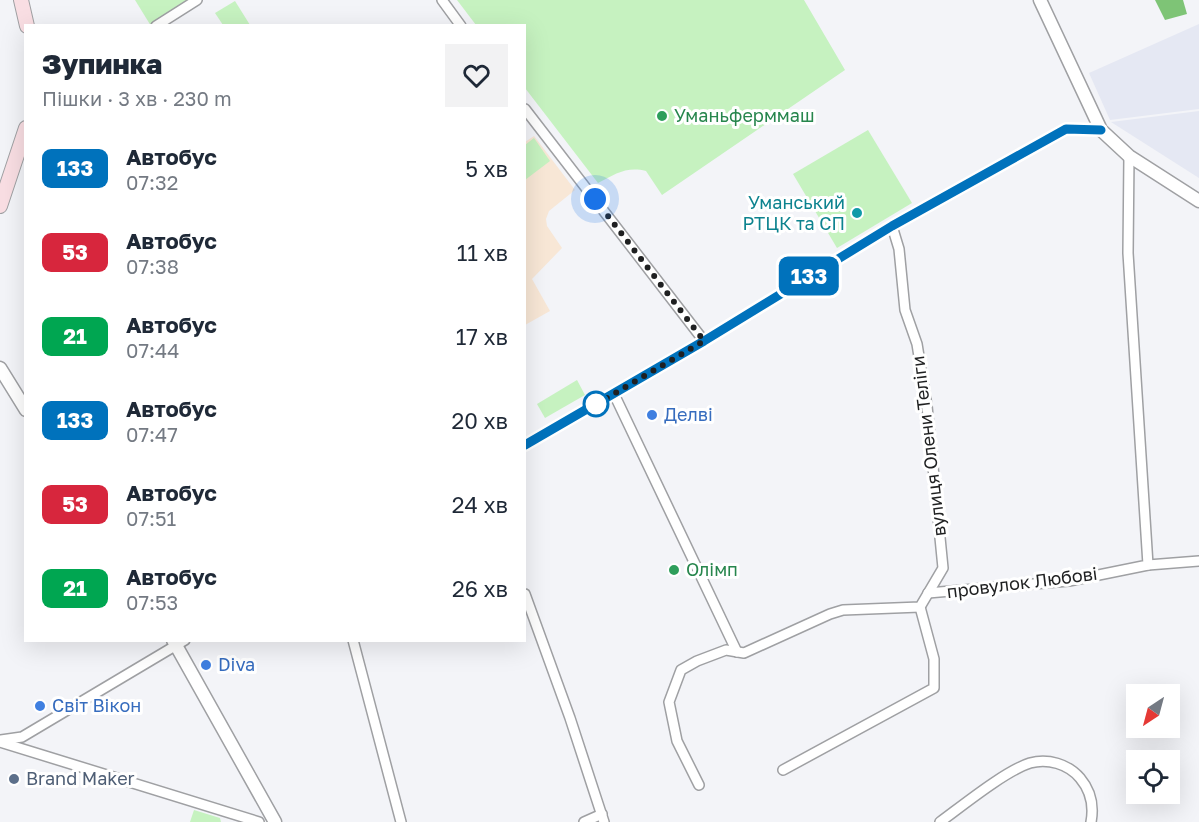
<!DOCTYPE html>
<html lang="uk">
<meta charset="utf-8">
<style>
:root{--surface:#fff;--page:#f2f2f3;--text:#1f2937;--muted:#747a83}
body{margin:0;font-family:"Golos Text",sans-serif;background:var(--page);color:var(--text);height:100vh;display:flex;flex-direction:column;font-size:22px;white-space:nowrap}
*{box-sizing:border-box;margin:0}
p{font-size:20px;color:var(--muted)}
.icon{flex:none;width:33px;height:33px;fill:none;stroke:currentColor;stroke-width:2;stroke-linecap:round;stroke-linejoin:round}
.map{position:relative;flex:1;overflow:hidden}
.details{position:absolute;left:24px;top:24px;width:502px;height:618px;display:flex;flex-direction:column;background:var(--surface);border-radius:0px;box-shadow:0 6px 24px #0002}
.details>*{flex:none}
.badge{padding:0 12px;border-radius:9px;font-size:21px;line-height:39px}
.needle{width:39px;rotate:216deg}
.buttons{position:absolute;left:1126px;top:684px;display:grid;gap:12px}
.buttons a{display:grid;place-items:center;width:54px;height:54px;border-radius:0px;background:var(--surface);box-shadow:0 6px 24px #0002;font-size:30px}
.you{position:absolute;width:30px;height:30px;margin:-15px;border:4px solid #fff;border-radius:50%;background:#1a73e8;box-shadow:0 0 0 9px #1a73e833}
.map>.badge{position:absolute;translate:-50% -50%;box-shadow:0 0 0 3px #fff}
.round{display:grid;place-items:center;flex:none;width:63px;height:63px;border-radius:0px;background:var(--page)}
.head{display:flex;align-items:center;justify-content:space-between;height:102px;padding:0 18px}
h1{font-size:28px;font-weight:800;line-height:45px}
ul{padding:0;list-style:none}
li{display:flex;align-items:center;gap:18px;height:84px;padding:0 18px}
li div{flex:1}
li b{display:block;font-size:22px}
li em{font-style:normal}
li .badge{min-width:66px;font-weight:700;text-align:center}
.map>svg:first-child{display:block}
.built{fill:#e5e8f3}
.education{fill:#f8e7d6}
.green{fill:#c6f2c0}
.forest{fill:#7ec476}
.lines{fill:none;stroke-linecap:round;stroke-linejoin:round}
.minor-casing{stroke:#9fa0a3;stroke-width:12}
.tertiary-casing{stroke:#9fa0a3;stroke-width:15}
.secondary-casing{stroke:#9fa0a3;stroke-width:16}
.minor{stroke:#fff;stroke-width:9}
.tertiary{stroke:#fff;stroke-width:12}
.secondary{stroke:#f9dee3;stroke-width:14}
.line-casing{stroke:#fff;stroke-width:14}
.line{stroke:#0072bc;stroke-width:9}
.walk{stroke:#1f2021;stroke-width:6;stroke-dasharray:0 10.8}
.leisure-dot{fill:#2e9e5b;stroke:#fff;stroke-width:2}
.culture-dot{fill:#0f9aa8;stroke:#fff;stroke-width:2}
.stop-dot{fill:#fff;stroke:#0072bc;stroke-width:3}
.shop-dot{fill:#3f7fe0;stroke:#fff;stroke-width:2}
.service-dot{fill:#5c6f8a;stroke:#fff;stroke-width:2}
.labels{text-anchor:middle;stroke-width:6;stroke-linejoin:round;paint-order:stroke}
.leisure-label{font-size:18px;fill:#27864d;stroke:#fff;text-anchor:start}
.culture-label{font-size:18px;fill:#0d838f;stroke:#fff;text-anchor:end}
.shop-label{font-size:18px;fill:#366cbe;stroke:#fff;text-anchor:start}
.street-label{font-size:18px;fill:#1f2021;stroke:#fff}
.service-label{font-size:18px;fill:#4e5e75;stroke:#fff;text-anchor:start}
</style>
<div class="map">
<svg width="1199" height="822" viewBox="0 0 1199 822">
<rect width="100%" height="100%" fill="#f3f4f8"/>
<g class="built">
<path d="M1199 24V109L1110 120 1089 73Z"/>
<path d="M1199 111V178L1111 122Z"/>
</g>
<path class="education" d="M534 136 575 190 549 211 546 219 547 226 562 248 532 279 550 311 525 325V142Z"/>
<g class="green">
<path d="M135 0H192L151 26Z"/>
<path d="M457 0H804L845 70 662 195 646 171C627 166 615 174 598 183L525 88V26L476 25Z"/>
<path d="M235 1 250 25H223L215 13Z"/>
<path d="M868 130 912 203 837 248 793 174Z"/>
<path d="M534 138 550 161 525 180V145Z"/>
<path d="M577 380 585 395 545 418 537 404Z"/>
<path d="M194 810 220 818 221 822H190Z"/>
</g>
<path class="forest" d="M1155 0H1183L1187 14 1165 20Z"/>
<g class="lines">
<defs>
<g id="minor">
<path d="M442 0 461 26"/>
<path d="M156 26 197 0"/>
<path d="M525 109 704 341"/>
<path d="M614 394 737 652"/>
<path d="M525 445 704 341 892 226 1066 129 1101 130"/>
<path d="M1148 565 1199 561"/>
<path d="M928 593 1069 581 1148 565 1128 253 1129 156"/>
<path d="M525 594 570 718 604 822"/>
<path d="M353 640 401 822"/>
<path d="M1 740 22 737 185 640"/>
<path d="M0 742 259 822"/>
<path d="M783 770 934 688V659L920 607"/>
<path d="M699 785 677 741 669 702 681 670 697 661 726 650 744 653 830 614 843 610 920 607 943 568 927 406 917 344 905 310 899 249 892 226"/>
<path d="M584 822 602 814"/>
<path d="M940 822C962 806 1005 771 1030 763 1048 758 1068 764 1080 778 1091 791 1094 806 1091 822"/>
</g>
<g id="tertiary">
<path d="M1040 0 1101 130 1129 156 1199 201"/>
<path d="M0 368 26 410"/>
<path d="M173 640 275 822"/>
</g>
<g id="secondary">
<path d="M21 0 27 26"/>
<path d="M0 206 26 128"/>
</g>
</defs>
<use href="#minor" class="minor-casing"/>
<use href="#tertiary" class="tertiary-casing"/>
<use href="#secondary" class="secondary-casing"/>
<use href="#minor" class="minor"/>
<use href="#tertiary" class="tertiary"/>
<use href="#secondary" class="secondary"/>
</g>
<g class="lines">
<defs>
<path id="line" d="M525 445 704 341 892 226 1066 129 1101 130"/>
</defs>
<use href="#line" class="line-casing"/>
<use href="#line" class="line"/>
<path class="walk" d="M595 199 704 341 593 406 596 404"/>
</g>
<g class="leisure-dot">
<circle cx="662" cy="116" r="6"/>
<circle cx="674" cy="570" r="6"/>
</g>
<circle class="culture-dot" cx="857" cy="213" r="6"/>
<circle class="stop-dot" cx="596" cy="404" r="12"/>
<g class="shop-dot">
<circle cx="652" cy="415" r="6"/>
<circle cx="206" cy="665" r="6"/>
<circle cx="40" cy="706" r="6"/>
</g>
<circle class="service-dot" cx="14" cy="779" r="6"/>
<g class="labels">
<g class="leisure-label">
<text x="674" y="122">Уманьферммаш</text>
<text x="686" y="576">Олімп</text>
</g>
<g class="culture-label">
<text x="845" y="209">Уманський<tspan x="845" dy="21">РТЦК та СП</tspan></text>
</g>
<g class="shop-label">
<text x="664" y="421">Делві</text>
<text x="218" y="671">Diva</text>
<text x="52" y="712">Світ Вікон</text>
</g>
<g class="street-label">
<text transform="translate(929 446) rotate(-97)" y="6">вулиця Олени Теліги</text>
<text transform="translate(1022 583) rotate(-7)" y="6">провулок Любові</text>
</g>
<g class="service-label">
<text x="26" y="785">Brand Maker</text>
</g>
</g>
</svg>
<div class="buttons">
<a><svg class="needle" viewBox="-14 -14 28 28"><path d="M0-13l5 13h-10z" fill="#e53935"/><path d="M0 13l5-13h-10z" fill="#747a83"/></svg></a>
<a><svg class="icon" aria-label="locate" viewBox="0 0 24 24"><circle cx="12" cy="12" r="6"/><path d="M12 2v4M12 18v4M2 12h4M18 12h4"/></svg></a>
</div>
<div class="you" style="left:595px;top:199px"></div>
<b class="badge" style="left:809px;top:276px;background:#0072bc;color:#fff">133</b>
<section class="details">
<div class="head"><div><h1>Зупинка</h1><p>Пішки · 3 хв · 230 m</p></div><a class="round"><svg class="icon" aria-label="heart" viewBox="0 0 24 24"><path d="M12 20l-8-8c-3-5 5-10 8-4 3-6 11-1 8 4z"/></svg></a></div>
<ul>
<li><span class="badge" style="background:#0072bc;color:#fff">133</span><div><b>Автобус</b><p>07:32</p></div><em>5 хв</em></li>
<li><span class="badge" style="background:#d7263d;color:#fff">53</span><div><b>Автобус</b><p>07:38</p></div><em>11 хв</em></li>
<li><span class="badge" style="background:#00a651;color:#fff">21</span><div><b>Автобус</b><p>07:44</p></div><em>17 хв</em></li>
<li><span class="badge" style="background:#0072bc;color:#fff">133</span><div><b>Автобус</b><p>07:47</p></div><em>20 хв</em></li>
<li><span class="badge" style="background:#d7263d;color:#fff">53</span><div><b>Автобус</b><p>07:51</p></div><em>24 хв</em></li>
<li><span class="badge" style="background:#00a651;color:#fff">21</span><div><b>Автобус</b><p>07:53</p></div><em>26 хв</em></li>
</ul>
</section>
</div>
